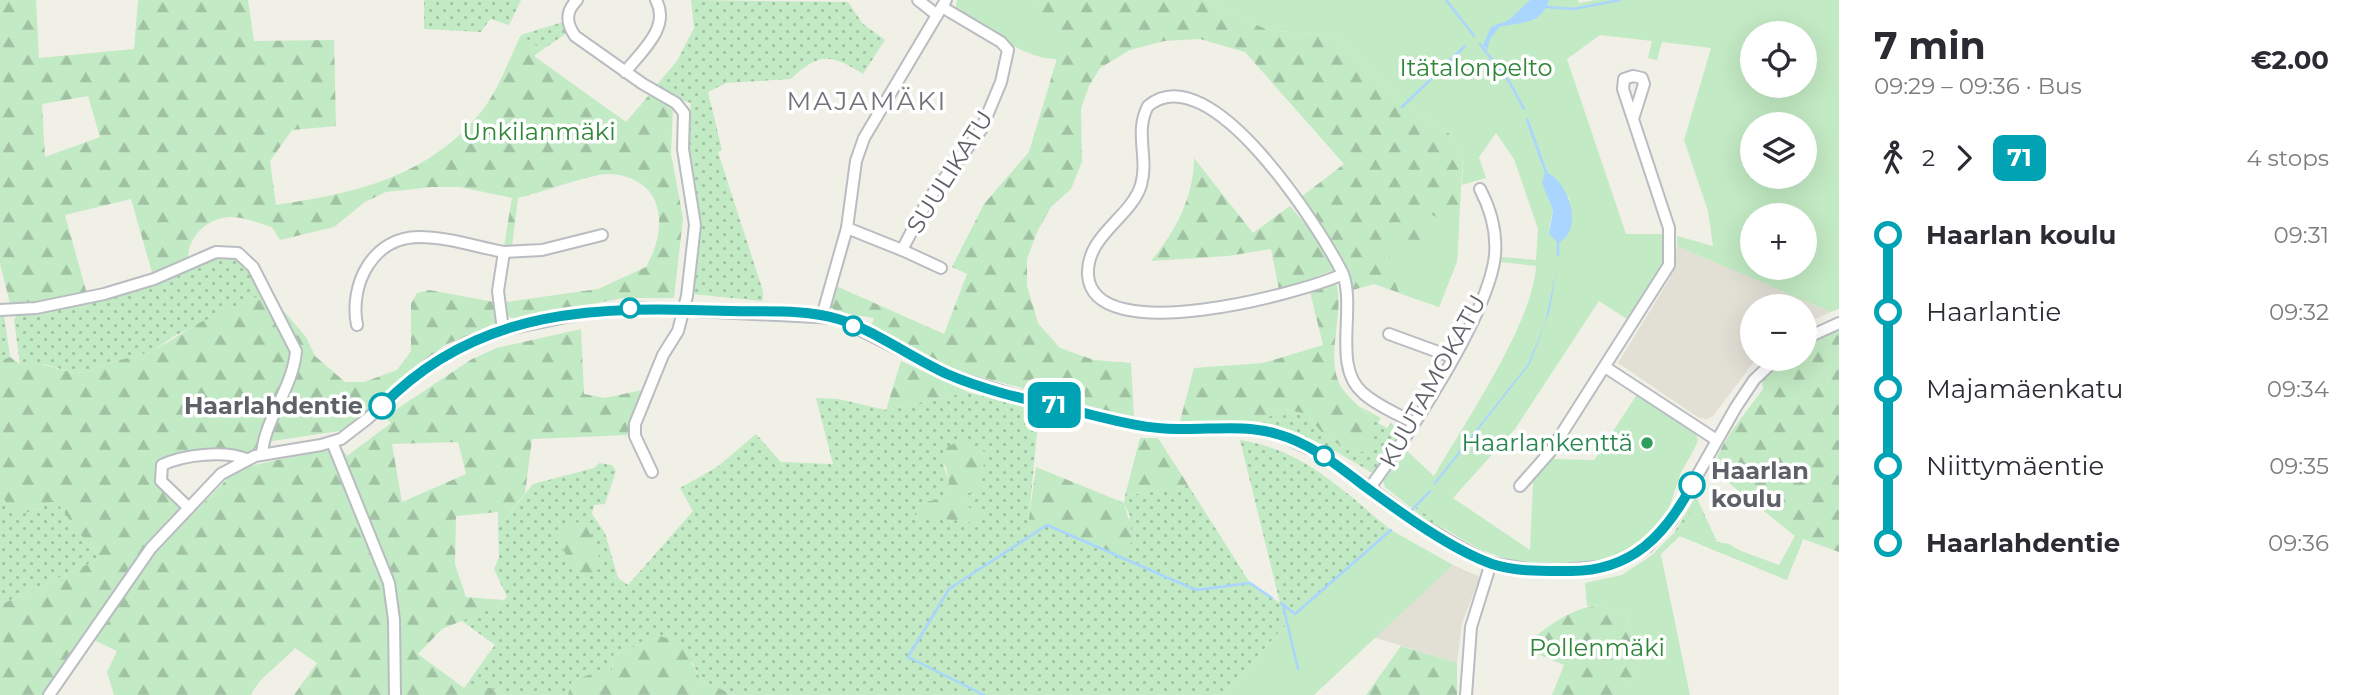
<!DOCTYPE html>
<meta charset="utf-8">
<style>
:root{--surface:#fff;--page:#f2f2f3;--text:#2b2b33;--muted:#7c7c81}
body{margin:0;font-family:Montserrat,sans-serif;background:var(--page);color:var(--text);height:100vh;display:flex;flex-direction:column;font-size:26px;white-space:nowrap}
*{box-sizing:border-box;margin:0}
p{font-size:23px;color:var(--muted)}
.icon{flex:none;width:38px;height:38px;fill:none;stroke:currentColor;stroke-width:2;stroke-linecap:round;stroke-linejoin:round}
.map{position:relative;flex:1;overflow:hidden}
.details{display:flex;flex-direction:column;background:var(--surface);width:525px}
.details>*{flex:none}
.badge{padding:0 14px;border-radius:10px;font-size:24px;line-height:46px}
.fabs{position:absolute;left:1740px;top:21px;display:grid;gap:14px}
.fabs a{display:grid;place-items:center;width:77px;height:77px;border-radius:50%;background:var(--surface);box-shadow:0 7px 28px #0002;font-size:35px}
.map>.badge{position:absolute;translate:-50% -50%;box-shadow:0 0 0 4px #fff}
.legs{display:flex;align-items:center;gap:10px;height:77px;padding:0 35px;font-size:23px}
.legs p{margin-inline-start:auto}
.head{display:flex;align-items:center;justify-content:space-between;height:119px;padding:0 35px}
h1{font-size:38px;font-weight:700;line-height:52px}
ul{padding:0 35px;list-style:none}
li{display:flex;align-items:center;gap:24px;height:77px;font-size:26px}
li i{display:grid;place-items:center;width:10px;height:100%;margin:0 9px;background:currentColor}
li i::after{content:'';width:18px;height:18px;margin:-9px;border:5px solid;border-radius:50%;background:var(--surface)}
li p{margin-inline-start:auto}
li:first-child i{background:linear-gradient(#0000 50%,currentColor 0)}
li:last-child i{background:linear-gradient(currentColor 50%,#0000 0)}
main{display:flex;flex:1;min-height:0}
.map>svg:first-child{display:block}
.education{fill:#e2dfd5}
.grass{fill:url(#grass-dots);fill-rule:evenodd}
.forest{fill:url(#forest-firs);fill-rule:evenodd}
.park{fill:#c2eac4;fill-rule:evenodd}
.water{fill:#a9d5ff}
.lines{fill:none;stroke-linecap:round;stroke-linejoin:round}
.stream{stroke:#a9d5ff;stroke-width:2.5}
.minor-casing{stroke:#b9bcc1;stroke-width:14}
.minor{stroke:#fff;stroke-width:10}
.line-1-casing{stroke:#fff;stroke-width:16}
.line-1{stroke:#00a3b4;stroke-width:10}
.stop-1-dot{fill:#fff;stroke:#00a3b4;stroke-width:3.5}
.leisure-dot{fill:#2e9e5b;stroke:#fff;stroke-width:2.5}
.labels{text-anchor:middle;stroke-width:7;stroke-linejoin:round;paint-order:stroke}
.park-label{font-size:24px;fill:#2f8638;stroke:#fff}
.street-label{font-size:24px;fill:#5e6268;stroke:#fff}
.stop-label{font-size:24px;font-weight:bold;fill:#5e6268;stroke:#fff;text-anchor:end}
.leisure-label{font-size:24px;fill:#27864d;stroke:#fff;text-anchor:end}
.neighbourhood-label{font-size:26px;letter-spacing:2px;fill:#6f747a;stroke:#fff}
</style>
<main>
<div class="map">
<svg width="1839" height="695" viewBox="0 0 1839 695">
<defs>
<pattern id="grass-dots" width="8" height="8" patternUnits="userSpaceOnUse" patternTransform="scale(1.75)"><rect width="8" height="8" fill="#c2eac4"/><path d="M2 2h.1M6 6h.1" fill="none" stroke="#a1c1a3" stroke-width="1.8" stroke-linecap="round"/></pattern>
<pattern id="forest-firs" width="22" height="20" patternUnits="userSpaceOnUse" patternTransform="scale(1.75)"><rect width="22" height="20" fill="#c2eac4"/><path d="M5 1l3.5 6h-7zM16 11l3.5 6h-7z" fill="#a1c1a3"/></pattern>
</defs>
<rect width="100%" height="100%" fill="#f1f0e7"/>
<g class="education">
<path d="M1677 246 1831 312 1804 324V306H1752V359H1756L1713 416 1707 419 1699 418 1618 363 1670 278Z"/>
<path d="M1453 565 1480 577 1462 623 1457 663 1373 637Z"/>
</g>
<g class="grass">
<path d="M424 0H521L509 25 490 19 481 32 424 29Z"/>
<path d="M691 0 848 2 863 24 885 40 863 74C831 54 819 52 791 79L726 83 708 92 722 150 718 152 763 291V301L692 294 699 224 688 140 691 103 675 98 655 87 677 61 694 28Z"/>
<path d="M563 22 567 33 542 50 521 35Z"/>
<path d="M231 255 242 261 263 294 174 336 153 351 99 366 89 372 74 373 44 364H20L14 320 18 313Z"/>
<path d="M0 315H4L10 357 0 361Z"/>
<path d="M968 392 1039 411 1029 518 1030 536 1047 525 1120 557 1130 516 1124 503 1125 496 1188 485 1250 583 1280 603 1240 440C1304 450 1342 490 1391 530L1295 614 1223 695H734L701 680 692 662 649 641 613 655 612 673 572 681 568 695H507L491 688H464L495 645 459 619 498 606 507 597 494 569 499 557 498 528 533 484 594 468 599 463 612 465 616 471 605 504 594 505 592 514 605 533 618 578 628 585 693 511 680 488 717 467 756 434 781 462 833 464 816 398 838 399 886 410ZM943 463 965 493 966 506 916 504 943 498 949 483Z"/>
<path d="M1361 407 1381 418 1378 423 1387 428 1391 423 1404 431 1374 474 1325 445 1268 426 1249 424 1286 410 1308 414C1321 436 1335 444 1358 453L1374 419Z"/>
<path d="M1398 463 1432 517 1451 535 1434 526 1385 487 1383 480Z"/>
<path d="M0 492 16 511 37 510 55 499 99 559 0 605Z"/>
<path d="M1696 496 1717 542 1729 544 1787 580 1680 536 1661 554 1660 551 1645 562 1674 533Z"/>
</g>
<g class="forest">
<path d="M0 0H36L39 58 134 49 138 0H248L254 41 334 40 336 126 292 130 270 161 276 205C356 193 428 177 481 112 498 91 509 59 521 35L542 50 534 56 626 122 650 94 673 107 671 154 683 218 674 298H623L514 319 508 316 506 302 598 289 646 267C669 227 665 177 609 174 594 173 536 194 518 198L512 247 504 246 512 198 460 187H432L386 192 365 202 334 227 280 240 272 227C259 223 242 216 229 217 205 219 187 238 188 261L153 276 131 199 65 215 87 294 11 307 0 264ZM88 96 100 137 45 157 42 104Z"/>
<path d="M1040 0H1204L1268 30 1335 36 1400 101 1448 132 1463 154 1457 261 1439 307 1374 284 1353 290 1350 272 1301 197 1344 164 1245 52 1200 39 1164 41 1130 50 1100 68 1089 86 1081 109 1082 162 1071 189 1051 207 1037 232 1027 259V286L1038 323 1060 348 1094 360 1131 363 1134 418 958 371 871 326 874 318 835 312 831 306 836 286 944 334 967 274 952 267 984 204 1029 152 1056 62C1058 40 1036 21 1040 0Z"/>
<path d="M1194 158 1253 233 1290 206 1316 237 1334 270 1279 290 1271 249 1228 256 1151 261C1175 232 1194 197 1194 158Z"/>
<path d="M1336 283C1346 315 1321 364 1345 392 1353 402 1364 410 1374 419L1370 449 1358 453C1335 444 1321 436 1308 414L1287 410 1249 424 1180 421 1194 368 1263 363 1323 345 1310 292Z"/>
<path d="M429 290 494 302 496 323 445 345 417 365 346 430 259 443 251 454 225 452 158 466 156 479 191 516 237 469 340 446 347 456 391 423 385 417 472 359 497 348 581 329 584 394 605 398 647 389 628 435 532 439 525 493 498 528V512L456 516 455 564 466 597 504 600 498 606 442 629 418 654 464 688H491L507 695H294L317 663 295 648C281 664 260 676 251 695H114L107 672 117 651 83 635 44 695H0V605L99 559 55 500C42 507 22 521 9 506 5 502 3 496 0 492V361L10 357 20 364 37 363 74 373 89 372 99 366 153 351 199 323 263 294 270 295 306 337 315 356 345 382H364L397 370 411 351V304L417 293ZM458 442 466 474 402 502 392 444Z"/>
<path d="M1839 328V552L1803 539 1791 569 1780 565 1795 536 1714 471C1715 447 1749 409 1763 389L1762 381 1785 359H1804V344Z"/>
<path d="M901 361 968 392 886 410Z"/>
<path d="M1140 438H1158L1188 485 1125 496Z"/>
<path d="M961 440 985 452 981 493H965L966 506 980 512 982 524 915 515 916 504 943 498 949 483 943 449Z"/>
<path d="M1036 467 1124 503 1134 539 1120 557 1047 526 1030 536 1029 518Z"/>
<path d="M584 519 603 567 590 574H576L555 534Z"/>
<path d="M1603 605 1626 614 1640 664 1627 689V695H1552L1564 665 1530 651 1531 640C1552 623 1575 606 1603 605Z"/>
<path d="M655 635 679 641 701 680 734 695H568L572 681 597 672 612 673 613 655 649 641Z"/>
<path d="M1401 646 1457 663V695H1366Z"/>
</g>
<g class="park">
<path d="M957 0H1040C1037 21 1058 38 1057 59 1022 59 986 27 955 10Z"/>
<path d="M1204 0H1578L1579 3 1595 0H1839V309L1831 312 1677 246V236L1713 246 1708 211 1684 140 1711 48 1662 42 1657 60 1648 58 1652 41 1600 35 1567 59 1626 234H1666L1664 265 1630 321 1599 301 1515 429 1453 498 1530 550 1533 481 1553 459 1594 460 1638 393 1695 431 1698 440C1694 452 1686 462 1681 473 1673 493 1672 509 1658 526 1618 574 1533 574 1480 549 1447 533 1417 507 1387 486L1385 482 1407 451 1434 476C1464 424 1533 323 1536 266L1501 262 1502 257 1536 260 1538 229 1514 159 1496 133 1479 157 1486 178 1462 185 1463 154 1448 132 1400 101 1335 36 1268 30ZM1752 33H1804V86H1752ZM1752 124H1804V177H1752ZM1552 175 1569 198 1570 209 1549 229 1553 210ZM1752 215H1804V268H1752Z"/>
<path d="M1429 213 1459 230 1457 261 1439 307 1399 293 1392 273 1387 238 1395 236 1407 253H1419L1424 242V214Z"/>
<path d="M1698 503 1717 542 1779 565 1795 536 1803 539 1787 580 1675 534Z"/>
<path d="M1391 530 1453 565 1314 695H1223L1295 614Z"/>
<path d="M1660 550 1690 695H1627V689L1640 664 1626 614 1603 605 1587 606 1585 583 1622 575Z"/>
</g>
<g class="water">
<path d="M1530 0H1549C1541 26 1521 21 1499 27L1490 39 1487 50 1483 45 1491 27 1509 20Z"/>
<path d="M1545 172C1569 180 1585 231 1558 243L1549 234 1553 210 1542 183Z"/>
<path d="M1556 271 1550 310 1530 364 1435 485 1433 484 1528 364 1545 323Z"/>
</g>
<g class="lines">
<g class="stream">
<path d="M1446 0 1474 36"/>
<path d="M1547 7 1573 9 1620 0"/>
<path d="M1480 44 1510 83 1524 109"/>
<path d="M1402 107 1465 46"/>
<path d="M1527 119 1547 175"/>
<path d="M1558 241V255"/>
<path d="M1412 510 1430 491"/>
<path d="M1281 603 1295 614 1391 530"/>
<path d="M1283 605 1298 669"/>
<path d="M984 695 908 657 949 589 1047 525 1196 590 1250 583 1272 598"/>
</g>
<defs>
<g id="minor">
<path d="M577 0C565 12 566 23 575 36L643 84 676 103 684 113 683 149 695 225 687 296 678 331 663 355 635 424V436L652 472"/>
<path d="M918 0 937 15"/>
<path d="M625 72C641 52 671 27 656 0"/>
<path d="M847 228 902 250 928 200 981 130 1001 82 1008 50 1001 42 942 7"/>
<path d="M902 250 941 268"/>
<path d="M504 252 542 250 602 235"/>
<path d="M1343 274C1320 228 1210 54 1148 106 1134 132 1149 158 1141 185 1131 218 1086 235 1088 275 1093 350 1302 293 1343 274 1356 310 1332 367 1363 393 1377 406 1398 414 1414 423"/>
<path d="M0 310 36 308 104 294 154 279 216 252 238 253 253 267 296 351C293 388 265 418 262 454"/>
<path d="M822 316 847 228 856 161 864 138 946 0"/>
<path d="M357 325C349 284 373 237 419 237 447 237 477 247 504 252L498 291 503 330"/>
<path d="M1389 334 1452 357"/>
<path d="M1804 339 1839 323"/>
<path d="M1605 367 1715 439"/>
<path d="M332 442 389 583 394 620 395 695"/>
<path d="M1520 486 1550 452 1669 265V228L1623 89 1624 79 1633 76 1642 78 1644 84 1634 116"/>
<path d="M1369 489C1406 439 1489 315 1495 255 1497 231 1491 210 1480 189"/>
<path d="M189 508 161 481 162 465C183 455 224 450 246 459"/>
<path d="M49 695 151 548 221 474 255 456 321 445 341 439 367 419 432 362 468 342 503 330 581 314 635 308 836 318 952 376 1014 395 1141 426 1178 429 1237 428 1276 433 1328 458 1418 523 1467 551 1491 563 1544 572 1607 566 1647 547 1672 520 1736 407 1754 380 1776 359"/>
<path d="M1466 695 1471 627 1491 563"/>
</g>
</defs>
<use href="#minor" class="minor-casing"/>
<use href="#minor" class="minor"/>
</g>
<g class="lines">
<defs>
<path id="line-1" d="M382 406C479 306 600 306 730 311 765 312 804 309 838 319 870 328 914 359 947 374 993 394 1044 403 1092 415 1120 422 1149 429 1177 429 1210 430 1245 424 1277 434 1310 443 1337 465 1363 485 1400 512 1450 549 1492 564 1517 572 1545 571 1571 571 1631 571 1665 536 1692 485"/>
</defs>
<use href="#line-1" class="line-1-casing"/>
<use href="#line-1" class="line-1"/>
</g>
<g class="stop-1-dot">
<circle cx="630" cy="308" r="9"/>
<circle cx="853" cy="326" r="9"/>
<circle cx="382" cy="406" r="12"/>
<circle cx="1324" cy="456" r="9"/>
<circle cx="1692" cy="485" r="12"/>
</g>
<circle class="leisure-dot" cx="1647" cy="443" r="7"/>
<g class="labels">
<g class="park-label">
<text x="1476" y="76">Itätalonpelto</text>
<text x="539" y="140">Unkilanmäki</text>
<text x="1597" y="656">Pollenmäki</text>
</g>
<g class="street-label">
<text transform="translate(950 172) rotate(-58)" y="8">SUULIKATU</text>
<text transform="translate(1433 381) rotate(-61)" y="8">KUUTAMOKATU</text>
</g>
<g class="stop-label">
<text x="363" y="414">Haarlahdentie</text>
<text x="1711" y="479" text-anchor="start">Haarlan<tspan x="1711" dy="28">koulu</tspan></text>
</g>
<g class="leisure-label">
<text x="1633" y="451">Haarlankenttä</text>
</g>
<g class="neighbourhood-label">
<text x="867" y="110">MAJAMÄKI</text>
</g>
</g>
</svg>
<div class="fabs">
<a><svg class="icon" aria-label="locate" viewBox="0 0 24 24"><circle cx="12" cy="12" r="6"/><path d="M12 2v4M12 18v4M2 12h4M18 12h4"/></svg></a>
<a><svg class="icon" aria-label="layers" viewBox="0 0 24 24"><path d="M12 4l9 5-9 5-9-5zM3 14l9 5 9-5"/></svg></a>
<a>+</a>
<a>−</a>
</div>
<b class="badge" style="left:1054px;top:405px;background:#00a3b4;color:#fff">71</b>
</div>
<section class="details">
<div class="head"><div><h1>7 min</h1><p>09:29 – 09:36 · Bus</p></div><b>€2.00</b></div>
<div class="legs"><svg class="icon" aria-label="walk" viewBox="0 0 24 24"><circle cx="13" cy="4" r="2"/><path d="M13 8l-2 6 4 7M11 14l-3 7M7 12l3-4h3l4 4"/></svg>2<svg class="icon" aria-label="forward" viewBox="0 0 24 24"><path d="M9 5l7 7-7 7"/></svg><b class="badge" style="background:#00a3b4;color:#fff">71</b><p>4 stops</p></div>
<ul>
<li><i style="color:#00a3b4"></i><b>Haarlan koulu</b><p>09:31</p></li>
<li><i style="color:#00a3b4"></i><span>Haarlantie</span><p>09:32</p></li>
<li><i style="color:#00a3b4"></i><span>Majamäenkatu</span><p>09:34</p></li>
<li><i style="color:#00a3b4"></i><span>Niittymäentie</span><p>09:35</p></li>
<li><i style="color:#00a3b4"></i><b>Haarlahdentie</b><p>09:36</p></li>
</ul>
</section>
</main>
